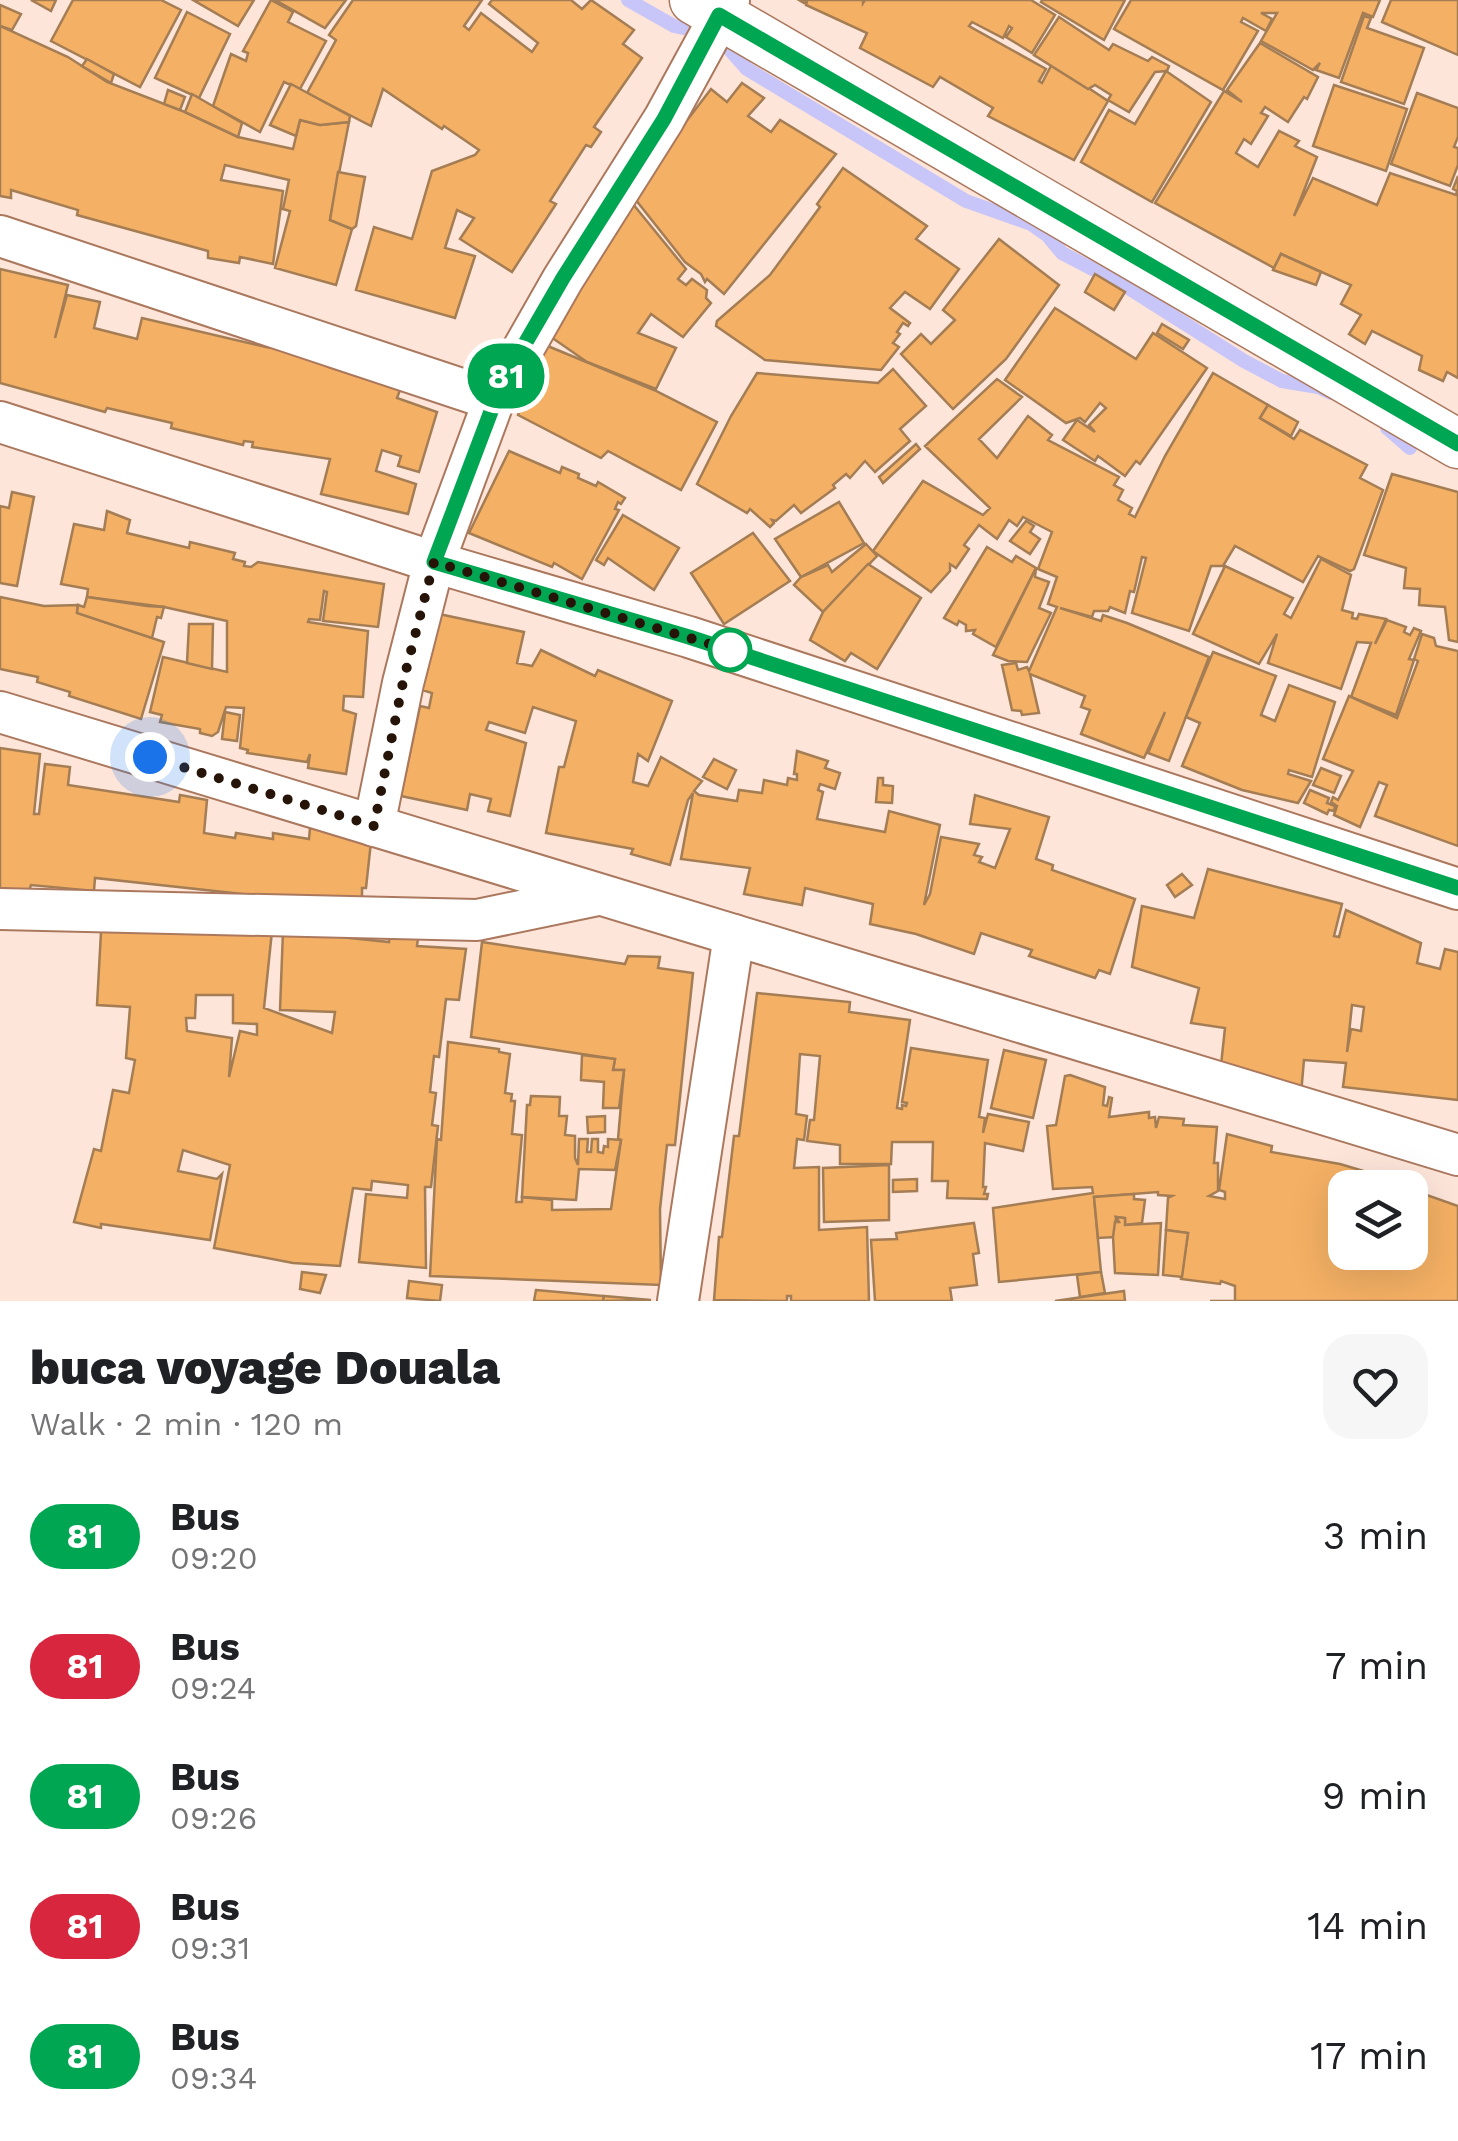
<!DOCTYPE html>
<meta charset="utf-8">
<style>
:root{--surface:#fff;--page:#f6f6f6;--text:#202124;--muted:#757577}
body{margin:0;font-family:"Work Sans",sans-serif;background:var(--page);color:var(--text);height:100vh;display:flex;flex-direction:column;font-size:38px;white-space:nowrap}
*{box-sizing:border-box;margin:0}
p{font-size:32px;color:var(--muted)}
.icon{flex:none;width:55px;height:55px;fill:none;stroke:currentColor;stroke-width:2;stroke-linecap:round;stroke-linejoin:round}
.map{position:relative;height:1301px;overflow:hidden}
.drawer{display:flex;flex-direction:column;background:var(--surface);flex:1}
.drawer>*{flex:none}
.badge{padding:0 20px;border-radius:32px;font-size:35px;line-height:65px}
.tools{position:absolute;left:1328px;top:1170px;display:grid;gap:20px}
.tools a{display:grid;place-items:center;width:100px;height:100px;border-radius:20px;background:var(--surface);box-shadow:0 10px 40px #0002;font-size:50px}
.you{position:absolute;width:50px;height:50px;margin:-25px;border:8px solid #fff;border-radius:50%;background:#1a73e8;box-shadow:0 0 0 15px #1a73e833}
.map>.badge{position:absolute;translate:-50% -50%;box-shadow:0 0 0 5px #fff}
.round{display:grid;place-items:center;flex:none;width:105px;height:105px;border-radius:30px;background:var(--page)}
.summary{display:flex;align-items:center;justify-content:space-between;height:170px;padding:0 30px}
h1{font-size:48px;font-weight:800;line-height:75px}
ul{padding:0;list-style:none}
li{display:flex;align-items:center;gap:30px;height:130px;padding:0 30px}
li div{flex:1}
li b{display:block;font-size:38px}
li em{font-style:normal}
li .badge{min-width:110px;font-weight:700;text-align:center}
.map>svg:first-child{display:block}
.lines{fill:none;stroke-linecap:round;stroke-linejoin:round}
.stream{stroke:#c8c5f9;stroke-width:14}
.building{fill:#f4b064;stroke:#a47d54;stroke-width:2.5;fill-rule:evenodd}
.minor-casing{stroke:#ab785e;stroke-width:44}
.tertiary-casing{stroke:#ab785e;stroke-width:51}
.minor{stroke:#fff;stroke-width:40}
.tertiary{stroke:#fff;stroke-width:48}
.line-casing{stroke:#fff;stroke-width:22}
.line{stroke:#00a651;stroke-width:15}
.walk{stroke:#271409;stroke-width:10;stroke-dasharray:0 18}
.stop-dot{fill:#fff;stroke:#00a651;stroke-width:5}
</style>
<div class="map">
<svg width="1458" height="1301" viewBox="0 0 1458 1301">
<rect width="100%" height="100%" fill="#fde5da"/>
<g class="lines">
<g class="stream">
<path d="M628 0 674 26 702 32 723 42 747 69 966 201 1031 224 1047 235 1062 253 1127 287 1244 361 1282 381 1318 387 1331 393"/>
<path d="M1387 428 1410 448"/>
</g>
</g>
<g class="building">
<path d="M31 0H56L51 11Z"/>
<path d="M73 0H161L181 10 140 87 51 41Z"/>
<path d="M193 0H254L238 26Z"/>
<path d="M271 0 293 12 288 22 326 41 300 89 284 82 260 132 213 106 231 54 246 61 248 53 243 51Z"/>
<path d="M275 0H346L325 28Z"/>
<path d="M353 0H482L464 26 469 30 481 13 532 52 538 43 489 4 492 0H571L582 9 591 0 634 30 623 44 642 58 594 127 601 132 591 147 586 145 550 201 556 204 512 272 460 239 474 218 457 210 445 248 475 256 455 318 356 290 374 227 412 239 432 171 475 155 479 150 444 126 442 129 383 89 371 126 307 93 336 40 329 35Z"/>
<path d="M799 0H863V3L865 0H1031L1055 15 1032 53 1006 37 1012 28 1009 26 1003 38 972 22 969 26 1046 69 1039 81 1042 83 1052 64 1108 101 1074 160 988 116 993 108 940 77 933 87 860 48 867 33 806 5 807 1 804 3Z"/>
<path d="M1042 0H1125L1104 40 1041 2Z"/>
<path d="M1131 0H1380L1373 17 1363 13 1339 78 1316 70 1320 63 1313 70 1261 41 1277 13H1261L1272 19 1266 31 1243 18 1241 22 1258 31 1223 90 1114 29Z"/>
<path d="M1391 0H1458V55L1382 22Z"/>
<path d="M0 5 21 14 12 30 0 26Z"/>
<path d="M187 12 230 34 199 98 155 78Z"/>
<path d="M1364 16 1371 18 1367 28 1424 48 1404 104 1341 82Z"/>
<path d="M1059 17 1109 50 1113 44 1148 61 1152 57 1169 66 1167 71 1155 72 1129 112 1108 100 1111 95 1095 85 1088 89 1034 55Z"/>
<path d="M0 26 68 57 107 82 185 112 238 137 293 149 300 120 320 125 349 122 330 220 352 229 336 285 275 268 290 211 283 209 289 180 225 165 221 180 283 191 273 264 240 257 239 263 208 258V251L77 215 78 210 11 190V198L0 196Z"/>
<path d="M1260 43 1318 77 1307 99 1304 97 1288 122 1265 107 1261 113 1268 116 1251 144 1244 139 1236 153 1258 167 1279 131 1299 141 1295 146 1317 157 1294 216 1313 178 1377 205 1390 173 1456 195 1457 191 1453 189 1458 176V378L1447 372 1443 381 1419 370 1422 356 1372 331 1365 344 1349 334 1361 315 1341 304 1351 285 1281 254 1274 268 1155 203 1224 91 1242 102 1227 90Z"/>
<path d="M87 59 114 74 111 83 82 66Z"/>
<path d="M1166 71 1211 102 1152 202 1081 162 1109 110 1135 124Z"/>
<path d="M742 83 764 98 748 116 771 132 780 120 836 154 724 294 707 279 705 282 701 274 685 262 628 190 672 140 711 89 727 102Z"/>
<path d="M291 84 350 116 349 122 320 125 300 120 296 136 270 125Z"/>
<path d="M1334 85 1407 109 1386 171 1313 146Z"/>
<path d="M168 90 185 97 180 110 164 104Z"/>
<path d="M1417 93 1458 108V137L1454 147 1458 148V165L1450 186 1391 164Z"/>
<path d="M192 94 242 123 238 137 185 112Z"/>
<path d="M843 168 927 226 916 239 959 269 930 309 905 292 890 308 910 323 908 326 903 323 897 332 900 334 893 343 899 347 881 370 765 360 716 326 717 321 770 275 820 207 817 204Z"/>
<path d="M338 172 365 177 356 226 352 229 330 220Z"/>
<path d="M628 198 686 269 678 279 686 285 692 279 707 290 706 298 711 303 683 337 651 314 638 333 676 348 656 389 587 362 548 335Z"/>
<path d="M999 239 1059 285 1006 359 953 409 901 354 921 334 931 344 955 320 943 310Z"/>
<path d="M1281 254 1321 272 1316 285 1273 270Z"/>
<path d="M0 269 68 285 55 338 67 295 100 302 94 328 137 339 142 318 266 347 330 358 328 367 400 390 397 398 437 412 419 472 398 466 401 456 382 450 376 471 416 484 408 514 321 494 330 459 252 447 253 442 244 441 243 445 171 428 172 423 107 408 105 412 0 383Z"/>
<path d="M1095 274 1125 292 1114 310 1085 292Z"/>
<path d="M1055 308 1136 359 1153 333 1207 368 1140 464 1136 461 1125 476 1098 456 1095 461 1063 440 1077 420 1095 432 1089 425 1106 408 1100 403 1085 422 1080 418 1066 423 1005 380Z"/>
<path d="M1162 324 1189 340 1183 349 1157 333Z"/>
<path d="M538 342 654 390 717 422 681 490 608 451 601 458 518 415 521 407 513 403Z"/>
<path d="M893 369 926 406 900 429 910 441 875 472 865 461 850 478 846 474 833 485 835 488 801 513 794 505 776 521 772 520 774 523 770 527 750 509 747 513 697 484 731 416 757 373 878 383Z"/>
<path d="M1213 373 1268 405 1260 418 1294 439 1300 430 1367 465 1360 478 1383 490 1354 569 1350 571 1318 556 1303 582 1235 546 1223 566H1211L1189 631 1132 613 1146 558 1142 557 1134 592 1130 591 1125 613 1110 607 1108 611H1094L1092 617 1060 608 1101 621 1103 615 1127 623 1209 657 1169 761 1148 753 1165 712 1144 758 1081 734 1090 710 1081 707 1085 696 1030 674 1039 713 1022 715 1021 711 1012 710 1002 665 1016 663 1018 670 1027 667 1029 671 1057 607 1048 604 1057 577 1038 569 1052 532 1023 517 1017 526 1009 520 997 539 979 525 964 545 969 549 956 568 950 564V571L931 592 873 551 923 481 983 515 990 508 925 446 997 379 1022 397 979 439 997 458 1028 416 1052 435 1048 440 1119 477 1114 485 1123 490 1118 500 1132 508 1129 514 1135 517 1165 456Z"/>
<path d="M1268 405 1298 422 1291 436 1260 418Z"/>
<path d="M916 444 920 449 883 483 879 477Z"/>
<path d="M509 451 560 473 562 467 579 474 578 478 596 486 598 482 625 498 621 504 618 502 615 509 619 510 582 579 554 563 552 567 469 533Z"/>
<path d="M1392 474 1458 492V642L1449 640 1445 607 1419 605 1420 589 1404 588 1406 568 1364 555Z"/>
<path d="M12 492 34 497 17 586 0 583V506L9 508Z"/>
<path d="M839 502 864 543 801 577 775 539Z"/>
<path d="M107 511 130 520 127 533 189 548 190 542 235 553 233 559 245 562 244 566 251 567 258 562 384 584 378 627 323 621 327 592 324 591 320 620 309 619 308 622 368 631 363 697 344 696 343 710 356 714 346 774 308 768 310 754 307 762 247 753 248 750 240 748 244 708 226 707 218 732 212 736 200 733V729L160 722 162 715 150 712 163 657 227 672V621L164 607 87 597 88 589 61 584 74 524 104 530Z"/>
<path d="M623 515 679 548 654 590 608 558 604 565 596 560Z"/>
<path d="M1026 521 1034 526 1030 532 1040 539 1030 554 1010 541Z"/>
<path d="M753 533 790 581 724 624 691 573Z"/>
<path d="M866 544 877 556 823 612 794 585 801 577 828 565 832 572Z"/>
<path d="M987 547 1012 562 1016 556 1036 568 996 647 973 634 975 630 966 631V625L959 621 957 625 944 618Z"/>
<path d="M1321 559 1351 575 1342 610 1353 613 1352 618 1357 619 1359 614 1386 619 1375 644 1387 620 1406 627 1404 632 1410 635 1414 628 1421 631 1409 659 1414 660 1396 715 1351 697 1371 643 1357 642 1341 689 1268 663 1277 634 1259 664 1193 634 1225 566 1293 598 1284 614 1291 618Z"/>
<path d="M868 564 921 598 877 669 851 653 845 661 810 640 823 612Z"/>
<path d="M1036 568 1035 577 1049 582 1039 608 1051 613 1027 662 1008 661 993 655Z"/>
<path d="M0 597 44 606 78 605 77 613 164 642 141 719 69 696 70 692 37 682 38 677 0 669Z"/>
<path d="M87 597 147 606 164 607 161 618 157 617 152 638 77 613 78 605 84 607Z"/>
<path d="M439 614 524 632 517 663 532 666 541 650 595 676 598 670 672 701 648 761 638 754 633 782 648 786 661 757 702 781 694 791 699 795 737 801 739 790 762 793 764 780 787 785 788 778 797 780V774H794L797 751 828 761 825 768 840 773 835 789 820 784 818 790 823 792 817 819 885 832 889 811 940 825 924 905 930 894 941 837 979 844 974 855 982 857 979 862 995 868 1010 829 970 824 975 795 1049 817 1036 859 1053 865 1052 870 1135 899 1110 974 1099 970 1095 978 1029 956 1032 950 981 933 974 954 916 934 870 924 873 904 805 888 802 905 744 894 750 868 681 859 693 793 688 800 670 865 631 854 633 849 546 833 559 767H564L576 721 533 707 525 733 489 722 486 730 526 743 510 816 488 811 491 799 470 794 467 810 401 796 420 706 429 708 432 693 422 690Z"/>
<path d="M189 624H213L212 669 187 663Z"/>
<path d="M1422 634 1434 638 1436 646 1458 651V846L1375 816 1387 785 1379 782 1360 827 1334 815 1337 806 1331 802 1333 797 1338 800 1353 771 1323 759 1349 696 1397 718 1418 661 1414 659Z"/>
<path d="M1213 652 1276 676 1261 715 1275 721 1289 685 1335 702 1312 777 1289 770 1288 774 1311 781 1298 803 1242 790 1182 766 1200 723 1186 717Z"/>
<path d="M225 712 240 715 237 741 222 739Z"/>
<path d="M0 748 40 754 34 814H39L45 764 70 767 68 785 179 802 180 795 207 800 204 833 235 838 236 833 273 839V833L309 839 310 828 371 842 366 888H362V907L95 878 94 891 31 885 29 891 0 888Z"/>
<path d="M714 759 736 770 727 789 703 777Z"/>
<path d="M1321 768 1341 776 1334 793 1313 785Z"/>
<path d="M878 778H883V785L893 786 892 803 876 802Z"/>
<path d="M1310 790 1329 798 1327 803 1335 806 1334 811 1329 810 1327 814 1304 803Z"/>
<path d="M1208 869 1342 904 1334 936 1339 937 1346 910 1421 943 1417 963 1440 969 1445 949 1458 952V1100L1343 1087 1346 1063 1304 1060 1301 1094 1221 1065 1225 1028 1191 1023 1199 988 1132 967 1142 906 1194 918ZM1352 1005 1364 1007 1361 1031 1351 1029 1347 1052Z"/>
<path d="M1182 874 1192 885 1175 897 1167 885Z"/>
<path d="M102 914 272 931 264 1008 332 1033 335 1012 280 1010 283 931 389 942 390 927 419 930 417 946 466 949 459 1000 446 999 439 1057 434 1056 430 1092 436 1093 432 1125 438 1126 431 1187H425L426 1268 359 1262 366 1194 407 1198 408 1185 372 1181 371 1190 353 1188 340 1266 293 1263 214 1248 230 1165 183 1150 178 1171 217 1179 222 1174 210 1240 101 1224V1228L74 1222 94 1149 101 1151 113 1090 129 1093 135 1060 126 1058 130 1007 97 1005ZM196 995H233V1023L257 1024V1035L240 1031 229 1077 232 1038 187 1031 186 1018H195Z"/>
<path d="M482 942 625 964 628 956 660 957 658 968 693 973 675 1145H667L660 1209 661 1285 430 1276 437 1139 441 1140 448 1042 499 1049V1052L510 1054 505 1093 512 1094 511 1101H515L512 1134 522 1135 516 1202H522V1197L552 1200V1210L611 1209 621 1140 618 1139 624 1070H613L615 1059 471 1037Z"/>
<path d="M757 993 850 1002 849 1012 910 1020 897 1108 902 1109V1105L906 1106 907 1103 902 1102 911 1048 988 1060 979 1117 985 1118 983 1133 988 1114 1029 1122 1023 1151 985 1143 983 1187H986L984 1194H988L987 1199 947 1198 948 1181H932L933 1142H892L891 1164H840V1145L807 1141 810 1120H814L820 1056 800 1054 796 1114 807 1116 804 1140 797 1139 794 1168 819 1167V1230L867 1227 869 1301H791V1296H787V1301L714 1300 719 1237H722L734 1136H739Z"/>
<path d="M1004 1050 1046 1060 1033 1118 991 1108Z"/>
<path d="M582 1055 615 1059 613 1070H624L619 1108H603L604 1082 581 1080Z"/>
<path d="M1070 1075 1105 1087 1103 1105 1107 1106 1109 1097 1112 1098 1109 1117 1149 1112V1118L1155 1117 1156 1128 1159 1117 1184 1119 1183 1125 1217 1127 1214 1163H1218V1191L1209 1196 1225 1199V1192L1219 1190 1227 1134 1272 1146 1271 1152 1340 1164 1384 1177 1380 1188H1345V1252H1410V1189L1458 1206V1301H1210H1235V1286L1221 1281 1220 1284 1181 1279 1188 1233 1166 1230 1168 1198 1172 1196 1158 1195V1192L1094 1197 1101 1272 999 1282 993 1208 1093 1193 1092 1187 1053 1189 1047 1126 1056 1125 1065 1076Z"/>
<path d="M531 1096 560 1097 559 1116H567L565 1135 575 1136V1158L578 1165 579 1139H588L587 1152H591L592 1139H598V1152L603 1153 604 1146 608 1147V1139L621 1140 615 1170 579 1169 576 1200 522 1197 527 1105H530Z"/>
<path d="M605 1116V1132L588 1133 587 1117Z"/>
<path d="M889 1165V1220L824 1222 823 1168Z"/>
<path d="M917 1179V1191L893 1192V1180Z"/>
<path d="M1134 1194V1199L1145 1200 1142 1223 1125 1225V1218L1116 1217 1115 1237 1098 1238 1094 1197Z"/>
<path d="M1116 1217 1125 1218V1225L1161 1223 1158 1275 1115 1273 1113 1237 1115 1222H1119Z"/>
<path d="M974 1223 979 1253 973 1254 977 1285 950 1288 952 1301H875L871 1240 897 1239 896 1233Z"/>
<path d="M1166 1230 1188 1233 1182 1277 1163 1275Z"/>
<path d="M302 1272 326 1275 320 1293 300 1289Z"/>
<path d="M1101 1272 1105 1293 1080 1297 1077 1275Z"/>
<path d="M409 1281 442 1285 440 1301 407 1298Z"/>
<path d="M536 1290 604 1296 603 1301H534Z"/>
<path d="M1124 1291 1125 1301H1055Z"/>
<path d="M604 1296 651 1300 603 1301Z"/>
</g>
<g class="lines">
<defs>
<g id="minor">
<path d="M0 236 494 400"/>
<path d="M0 422 434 562 689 637 1458 889"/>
<path d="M0 712 1458 1155"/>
<path d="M374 826 403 683 434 562 494 400 563 279 664 119 729 0"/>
<path d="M0 909 477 920 598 895"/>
<path d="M678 1301 734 935"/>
</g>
<path id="tertiary" d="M694 0 1458 444"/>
</defs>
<use href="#minor" class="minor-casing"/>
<use href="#tertiary" class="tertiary-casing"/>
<use href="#minor" class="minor"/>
<use href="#tertiary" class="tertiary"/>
</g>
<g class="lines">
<defs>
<path id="line" d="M1458 444 719 15 664 119 563 278 501 385 434 562 689 637 1458 888"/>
</defs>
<use href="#line" class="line-casing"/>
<use href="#line" class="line"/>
<path class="walk" d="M150 757 374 826 403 682 434 562 730 650"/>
</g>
<circle class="stop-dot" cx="730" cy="650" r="20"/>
</svg>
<div class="tools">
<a><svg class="icon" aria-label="layers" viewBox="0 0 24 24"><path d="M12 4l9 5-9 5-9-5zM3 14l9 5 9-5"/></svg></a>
</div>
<div class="you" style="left:150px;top:757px"></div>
<b class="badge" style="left:506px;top:376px;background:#00a651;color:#fff">81</b>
</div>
<section class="drawer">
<div class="summary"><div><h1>buca voyage Douala</h1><p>Walk · 2 min · 120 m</p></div><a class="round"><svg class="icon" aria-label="heart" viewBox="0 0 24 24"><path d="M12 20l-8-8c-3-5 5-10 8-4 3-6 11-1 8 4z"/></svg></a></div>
<ul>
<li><span class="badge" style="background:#00a651;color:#fff">81</span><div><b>Bus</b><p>09:20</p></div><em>3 min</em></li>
<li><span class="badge" style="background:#d7263d;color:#fff">81</span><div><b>Bus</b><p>09:24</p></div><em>7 min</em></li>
<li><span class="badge" style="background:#00a651;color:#fff">81</span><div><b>Bus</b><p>09:26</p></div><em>9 min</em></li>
<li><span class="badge" style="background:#d7263d;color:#fff">81</span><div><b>Bus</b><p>09:31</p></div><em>14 min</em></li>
<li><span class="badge" style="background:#00a651;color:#fff">81</span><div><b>Bus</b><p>09:34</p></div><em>17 min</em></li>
</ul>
</section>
